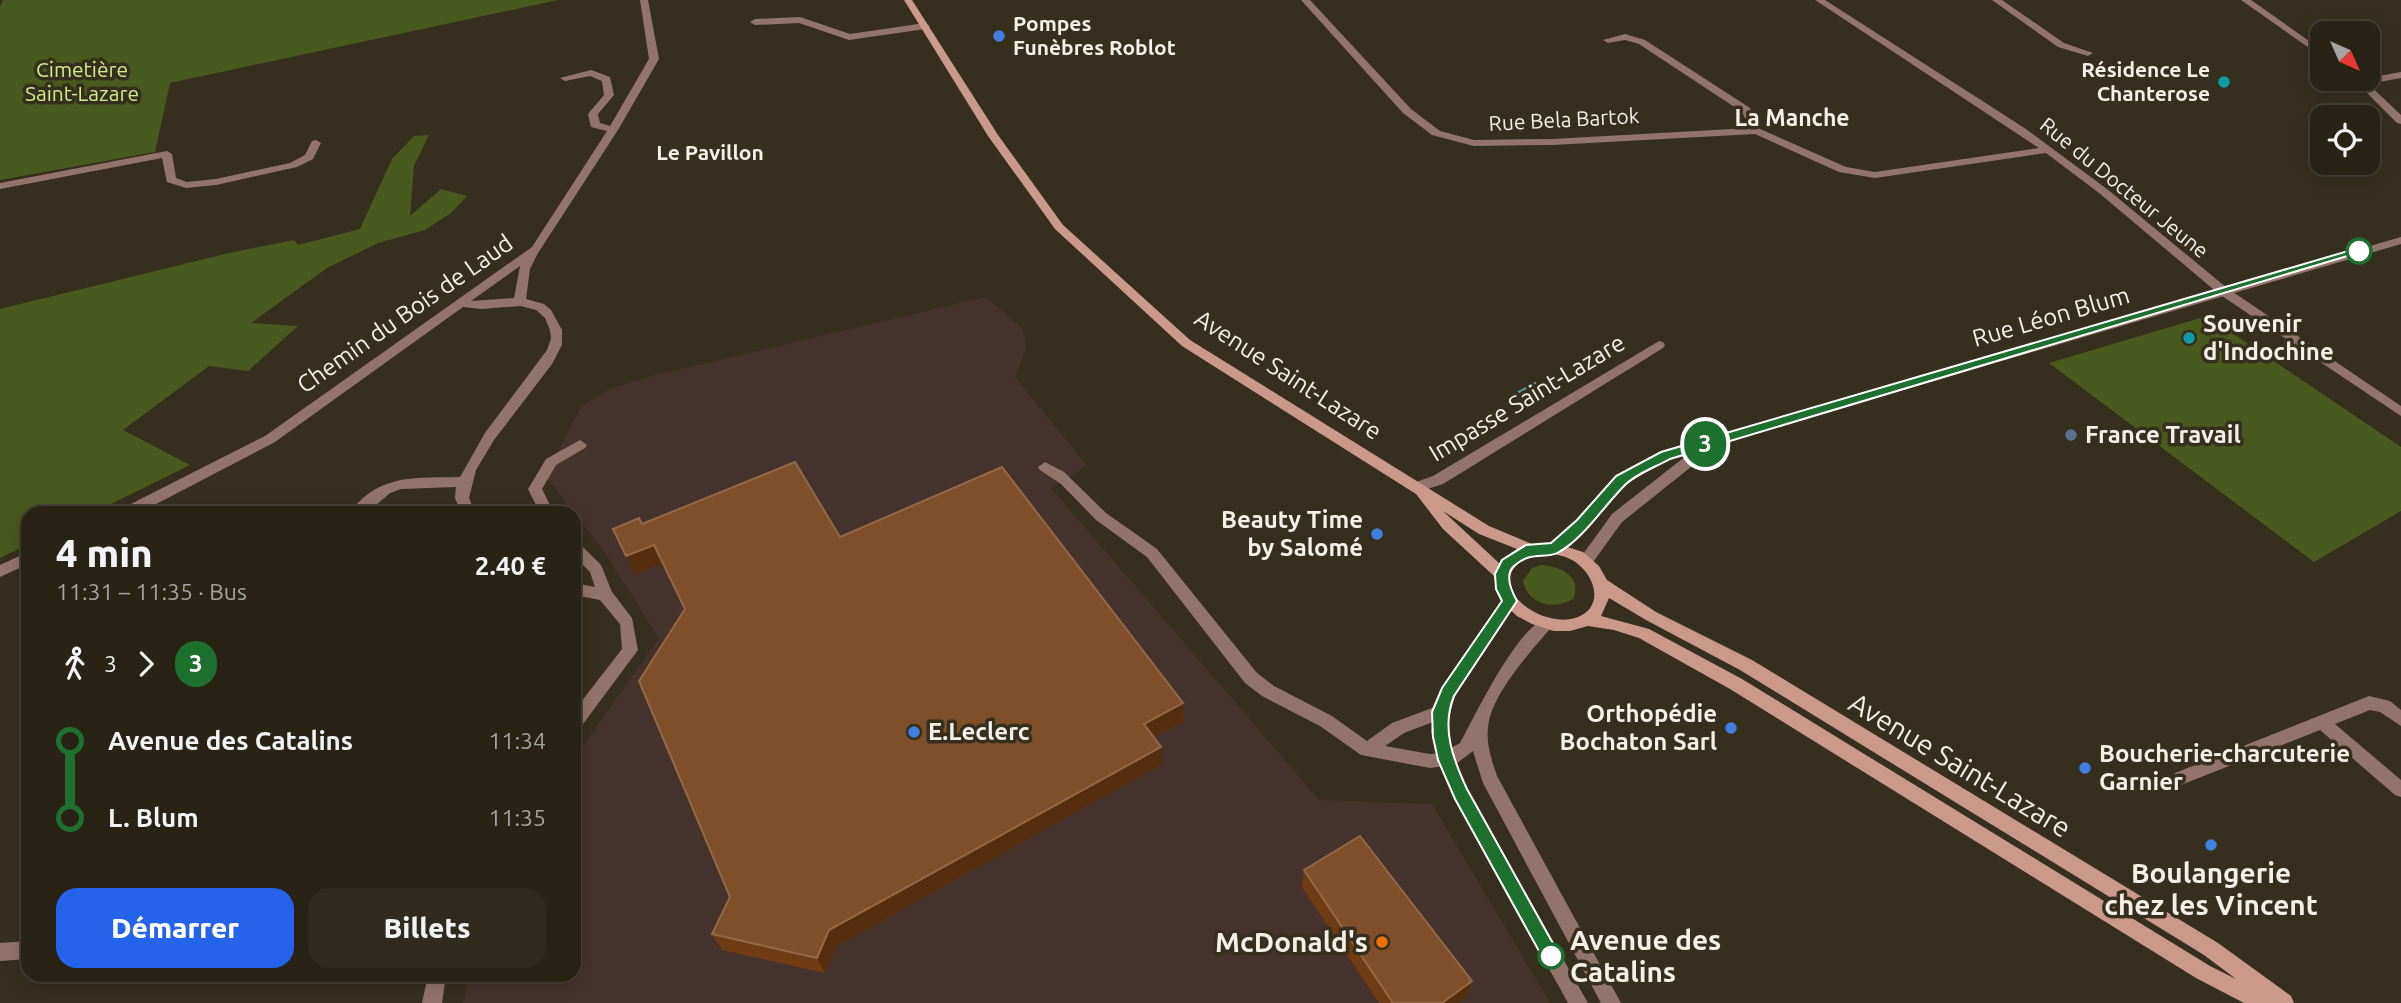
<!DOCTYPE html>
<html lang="fr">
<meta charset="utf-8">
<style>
:root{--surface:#292316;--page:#312b1f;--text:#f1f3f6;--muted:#a5a4a1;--line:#454035;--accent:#2563eb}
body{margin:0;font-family:Ubuntu,sans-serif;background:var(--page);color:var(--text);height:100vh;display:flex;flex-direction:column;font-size:26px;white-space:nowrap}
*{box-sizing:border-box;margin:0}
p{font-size:23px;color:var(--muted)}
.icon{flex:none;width:38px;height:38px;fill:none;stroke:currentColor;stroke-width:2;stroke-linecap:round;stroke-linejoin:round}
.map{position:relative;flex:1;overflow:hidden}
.side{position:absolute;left:21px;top:506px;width:560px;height:476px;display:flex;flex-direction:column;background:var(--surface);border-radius:21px;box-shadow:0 4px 18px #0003,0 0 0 2px var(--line)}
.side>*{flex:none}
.badge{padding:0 14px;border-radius:23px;font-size:24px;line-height:46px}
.needle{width:46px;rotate:135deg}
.fabs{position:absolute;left:2310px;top:21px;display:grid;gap:14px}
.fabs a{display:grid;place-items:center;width:70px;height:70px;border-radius:14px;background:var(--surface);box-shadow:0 4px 18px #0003,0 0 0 2px var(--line);font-size:35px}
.map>.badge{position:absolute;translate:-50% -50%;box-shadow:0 0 0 4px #fff}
.legs{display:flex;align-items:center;gap:10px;height:77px;padding:0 35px;font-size:23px}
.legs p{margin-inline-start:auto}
.head{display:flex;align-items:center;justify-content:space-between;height:119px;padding:0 35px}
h1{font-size:38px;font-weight:800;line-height:52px}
.action{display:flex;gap:14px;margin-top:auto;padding:14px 35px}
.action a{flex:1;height:80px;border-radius:21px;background:var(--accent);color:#fff;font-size:28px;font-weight:800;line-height:80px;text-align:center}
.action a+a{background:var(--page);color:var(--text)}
ul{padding:0 35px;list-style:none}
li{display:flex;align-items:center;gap:24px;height:77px;font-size:26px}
li i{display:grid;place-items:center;width:10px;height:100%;margin:0 9px;background:currentColor}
li i::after{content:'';width:18px;height:18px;margin:-9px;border:5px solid;border-radius:50%;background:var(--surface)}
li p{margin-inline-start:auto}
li:first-child i{background:linear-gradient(#0000 50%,currentColor 0)}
li:last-child i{background:linear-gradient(currentColor 50%,#0000 0)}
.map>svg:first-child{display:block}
.commercial{fill:#46332d}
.green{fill:#485a1d}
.water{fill:#21717c;stroke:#61979c;stroke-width:2}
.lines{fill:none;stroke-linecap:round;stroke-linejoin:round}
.minor{fill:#93746a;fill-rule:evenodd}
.tertiary{fill:#93746a;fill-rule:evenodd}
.secondary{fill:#cb9989;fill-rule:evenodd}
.wall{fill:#713c13}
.shaded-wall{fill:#542e0e}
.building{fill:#7f4f29;stroke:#926847;stroke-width:2}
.line-1{fill:#1d702d;stroke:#fff;stroke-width:2}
.shop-dot{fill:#3f7fe0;stroke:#372f1e;stroke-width:2.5}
.culture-dot{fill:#0f9aa8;stroke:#372f1e;stroke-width:2.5}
.stop-1-dot{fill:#fff;stroke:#1d702d;stroke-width:3.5}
.service-dot{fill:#5c6f8a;stroke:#372f1e;stroke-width:2.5}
.food-dot{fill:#e8710a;stroke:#372f1e;stroke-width:2.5}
.labels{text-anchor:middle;stroke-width:7;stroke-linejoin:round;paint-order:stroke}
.far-poi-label{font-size:21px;font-weight:bold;fill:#f5f0e5;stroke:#372f1e;text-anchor:start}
.far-park-label{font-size:21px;fill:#cded8f;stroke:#372f1e}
.far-street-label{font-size:21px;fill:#f5f0e5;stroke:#372f1e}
.far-neighbourhood-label{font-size:21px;font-weight:bold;fill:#f5f0e5;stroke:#372f1e}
.far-quarter-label{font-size:23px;font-weight:bold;fill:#f5f0e5;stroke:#372f1e}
.street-label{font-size:24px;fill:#f5f0e5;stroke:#372f1e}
.poi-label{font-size:24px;font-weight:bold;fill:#f5f0e5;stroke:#372f1e;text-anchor:start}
.near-street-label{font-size:28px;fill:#f5f0e5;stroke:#372f1e}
.near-poi-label{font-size:28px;font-weight:bold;fill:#f5f0e5;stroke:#372f1e}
.near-stop-label{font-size:28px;font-weight:bold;fill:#f5f0e5;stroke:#372f1e;text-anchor:start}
</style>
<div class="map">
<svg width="2401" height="1003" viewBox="0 0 2401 1003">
<rect width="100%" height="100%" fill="#372f1e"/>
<path class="commercial" d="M986 297 1023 329 1026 350 1015 377 1087 466 1051 488 1319 800 1432 804 1550 1003H463L469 975H574V759L659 638 603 550 545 475 582 406 611 389 644 378Z"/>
<g class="green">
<path d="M3 0H558L170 83 155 152 0 180V7Z"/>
<path d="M429 135 414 166 410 216 441 189 467 196 451 213 425 230 378 243 327 268 251 323 298 326 248 371 209 366 123 430 190 465 93 513H28V545L0 558V309L229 253 294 240 298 245 360 229 392 159 414 136Z"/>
<path d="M2207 316 2401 447V511L2314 562 2049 363Z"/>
<path d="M1541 565C1560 566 1583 577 1573 599 1553 611 1528 604 1523 581L1532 568Z"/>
</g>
<path class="water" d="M1535 383 1543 389 1548 386 1552 390 1521 407 1508 398Z"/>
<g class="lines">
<g class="minor">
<path d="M640 0H648L659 59 618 130 538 253 530 269 526 299 544 304 551 310 562 330V345L552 364 494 440 476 470 469 498 475 513H461L455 498 456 487 401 489 390 493 367 513H350C378 473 417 478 460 477L485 433 547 350 551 339 550 330 545 318 536 310 521 306 481 309 463 307 275 442 139 513H119L121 509 265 436 532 247 607 131 591 127 588 114 604 95 602 81 590 76 565 81 560 78 591 70 610 77 614 95 598 114 600 123 610 126 649 59ZM520 266 514 298 471 301Z"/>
<path d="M1301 0H1310L1411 109 1440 131 1474 140 1552 139 1750 128 1742 112 1639 44 1625 40 1608 43 1603 40 1625 34 1645 40 1750 108 1760 129 1846 167 1875 172 2039 148 1815 0H1825L2026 129 2107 189 2227 288 2401 406V416L2219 294 2099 193 2046 153 1875 178 1839 172 1755 134 1552 145 1474 146 1432 135 1403 113Z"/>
<path d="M1992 0H2002L2064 43 2093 53 2088 56 2058 47Z"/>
<path d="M800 17 850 34 925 23 930 26 925 29 849 40 799 23 755 25 750 22 755 19Z"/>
<path d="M2401 72V78L2362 85 2357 82 2362 79Z"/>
<path d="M316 140 321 143 313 159 297 167 216 185 186 188 167 182 162 158 0 189V183L167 151 172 154 176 178 187 182 216 179 290 163 305 155 312 141Z"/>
<path d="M1659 341 1663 342 1665 345 1663 348 1443 484 1418 492 1413 491 1411 487 1413 483 1433 476Z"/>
<path d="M580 440 587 445 585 448 556 465 542 489 554 513H540L528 489 546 459Z"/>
<path d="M1045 462 1064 472 1106 513 1157 549 1257 673 1274 686 1332 716 1367 741 1392 723 1440 705 1446 707 1448 712 1446 717 1404 733 1385 746 1430 754 1446 753 1452 755 1454 760 1452 765 1430 768 1361 755 1320 726 1262 696 1245 683 1147 557 1096 520 1061 484 1040 470 1038 467Z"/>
<path d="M574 542 579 543 601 565 612 592 632 618 638 650 580 728 574 730V711L622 649 620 624 600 600 574 595V583L595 587 590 572 574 556Z"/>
<path d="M28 552V564L0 577V565Z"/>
<path d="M2369 696 2390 701 2401 710V726L2380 712 2370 710 2335 724 2401 780V797L2395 795 2320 730 2181 785 2175 783 2173 778 2175 773Z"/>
<path d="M28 941V959L0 961V943Z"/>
<path d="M428 975H446L442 1003H422Z"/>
</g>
<g class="tertiary">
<path d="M2241 0H2251L2322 50V57Z"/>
<path d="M2353 79H2363L2401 115V124L2397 123Z"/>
<path d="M2401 237V244L1712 446 1711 451 1622 522 1591 565H1581L1579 561 1581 557 1612 514 1691 452 1671 458 1626 484 1587 528 1559 553H1549L1547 549 1577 520 1616 476 1661 452Z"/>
<path d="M1510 595 1515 597 1517 601 1515 605C1487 645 1437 696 1451 748L1460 743C1472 722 1524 611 1551 620L1554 624 1551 628C1530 652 1490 696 1488 728 1486 745 1492 761 1497 776L1621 1003H1601L1483 783 1473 751 1456 764 1467 789 1588 1003H1568L1455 799 1438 760 1431 732 1433 711 1446 681 1505 597Z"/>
</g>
<path class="secondary" d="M904 0H912L998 135 1063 225 1190 340 1489 526 1532 544 1561 545 1583 552 1599 566 1607 580 1656 612 1752 660 2218 943 2291 996 2294 1003H2244L2196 978 1730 689 1639 638 1614 630 1588 626 1570 631H1554L1532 624 1517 616 1505 605 1497 593 1494 576 1443 529 1416 494 1182 346 1055 229 988 136ZM1443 511 1479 534 1517 549 1505 557 1500 564ZM1533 554C1545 554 1559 553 1570 559 1593 570 1607 605 1578 617 1541 632 1474 581 1533 554ZM1609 598 1646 620 1740 670 2204 955 2236 979 2210 966 1742 679 1649 629 1601 616Z"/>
</g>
<g class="wall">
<path d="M642 524 840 537 1183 703 1184 721 1154 737 1162 764 837 946 825 973 722 950 712 934 730 897 685 609 663 563 635 575Z"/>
<path d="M1304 870 1467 996 1458 1003H1379L1302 887Z"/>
</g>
<g class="shaded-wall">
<path d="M654 545 663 563 635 575 626 556Z"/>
<path d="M1183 703 1184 721 1145 742 1144 724Z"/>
<path d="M1161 747 1162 764 837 946 825 973 817 958 829 930Z"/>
<path d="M1472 981 1467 996 1458 1003H1442Z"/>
</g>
<g class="building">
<path d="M795 462 840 537 1002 467 1183 703 1144 724 1161 747 829 930 817 958 712 934 730 897 639 681 685 609 654 545 626 556 613 529 639 518 642 524Z"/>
<path d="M1360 836 1472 981 1442 1003H1393L1304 870Z"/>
</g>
<path class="line-1" d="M2355 249 2364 251 1670 459C1656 467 1635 474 1624 486 1604 506 1583 539 1559 552 1546 560 1531 550 1514 566 1504 575 1512 592 1517 601L1454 696C1441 728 1453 759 1467 789L1560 956 1558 962 1551 964 1545 962 1455 799 1438 760 1433 737 1432 712 1442 688 1502 601 1496 589 1495 574 1502 560 1526 545 1551 543 1577 520 1616 476 1661 452Z"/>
<g class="shop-dot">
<circle cx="999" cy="36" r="7"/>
<circle cx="1377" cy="534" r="7"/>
<circle cx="1731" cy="728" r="7"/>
<circle cx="914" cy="732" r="7"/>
<circle cx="2085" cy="768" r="7"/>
<circle cx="2211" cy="845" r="7"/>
</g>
<g class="culture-dot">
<circle cx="2224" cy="82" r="7"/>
<circle cx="2189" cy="338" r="7"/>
</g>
<g class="stop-1-dot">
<circle cx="2359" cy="251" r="12"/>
<circle cx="1551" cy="956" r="12"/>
</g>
<circle class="service-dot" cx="2071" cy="435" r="7"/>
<circle class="food-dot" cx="1382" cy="942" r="7"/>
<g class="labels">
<g class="far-poi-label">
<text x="1013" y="31">Pompes<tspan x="1013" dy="24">Funèbres Roblot</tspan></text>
<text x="2210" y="77" text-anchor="end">Résidence Le<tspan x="2210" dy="24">Chanterose</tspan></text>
</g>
<g class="far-park-label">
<text x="82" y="77">Cimetière<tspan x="82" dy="24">Saint-Lazare</tspan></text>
</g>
<g class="far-street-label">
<text transform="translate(1564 120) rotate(-3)" y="7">Rue Bela Bartok</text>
<text transform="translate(2124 188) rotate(39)" y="7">Rue du Docteur Jeune</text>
</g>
<g class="far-neighbourhood-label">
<text x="710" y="160">Le Pavillon</text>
</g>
<g class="far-quarter-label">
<text x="1792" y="126">La Manche</text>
</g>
<g class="street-label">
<text transform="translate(405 314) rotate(-35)" y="8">Chemin du Bois de Laud</text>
<text transform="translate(2051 317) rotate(-16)" y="8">Rue Léon Blum</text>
<text transform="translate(1288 375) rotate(33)" y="8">Avenue Saint-Lazare</text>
<text transform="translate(1527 398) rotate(-31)" y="8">Impasse Saint-Lazare</text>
</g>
<g class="poi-label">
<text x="2203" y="332">Souvenir<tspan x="2203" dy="28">d'Indochine</tspan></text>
<text x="2085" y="443">France Travail</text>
<text x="1363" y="528" text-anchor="end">Beauty Time<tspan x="1363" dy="28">by Salomé</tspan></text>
<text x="1717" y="722" text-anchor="end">Orthopédie<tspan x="1717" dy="28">Bochaton Sarl</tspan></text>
<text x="928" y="740">E.Leclerc</text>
<text x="2099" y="762">Boucherie-charcuterie<tspan x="2099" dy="28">Garnier</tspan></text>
</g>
<g class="near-street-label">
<text transform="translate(1960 765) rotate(31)" y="10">Avenue Saint-Lazare</text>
</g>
<g class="near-poi-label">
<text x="2211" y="883">Boulangerie<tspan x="2211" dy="32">chez les Vincent</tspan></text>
<text x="1368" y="952" text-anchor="end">McDonald's</text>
</g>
<g class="near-stop-label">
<text x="1570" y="950">Avenue des<tspan x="1570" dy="32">Catalins</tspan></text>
</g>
</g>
</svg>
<div class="fabs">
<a><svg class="needle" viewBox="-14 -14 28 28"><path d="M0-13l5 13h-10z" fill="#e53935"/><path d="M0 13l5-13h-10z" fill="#a5a4a1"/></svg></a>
<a><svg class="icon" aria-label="locate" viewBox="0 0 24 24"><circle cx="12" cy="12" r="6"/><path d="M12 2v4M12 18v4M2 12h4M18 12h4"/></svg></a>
</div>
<b class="badge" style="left:1705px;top:444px;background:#1d702d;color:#fff">3</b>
<section class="side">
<div class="head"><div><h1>4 min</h1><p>11:31 – 11:35 · Bus</p></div><b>2.40 €</b></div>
<div class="legs"><svg class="icon" aria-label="walk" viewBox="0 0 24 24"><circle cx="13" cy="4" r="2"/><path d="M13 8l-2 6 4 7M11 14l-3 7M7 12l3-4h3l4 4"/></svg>3<svg class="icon" aria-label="forward" viewBox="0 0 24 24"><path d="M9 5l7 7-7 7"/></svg><b class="badge" style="background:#1d702d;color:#fff">3</b></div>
<ul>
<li><i style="color:#1d702d"></i><b>Avenue des Catalins</b><p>11:34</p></li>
<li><i style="color:#1d702d"></i><b>L. Blum</b><p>11:35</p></li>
</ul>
<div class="action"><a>Démarrer</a><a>Billets</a></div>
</section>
</div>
